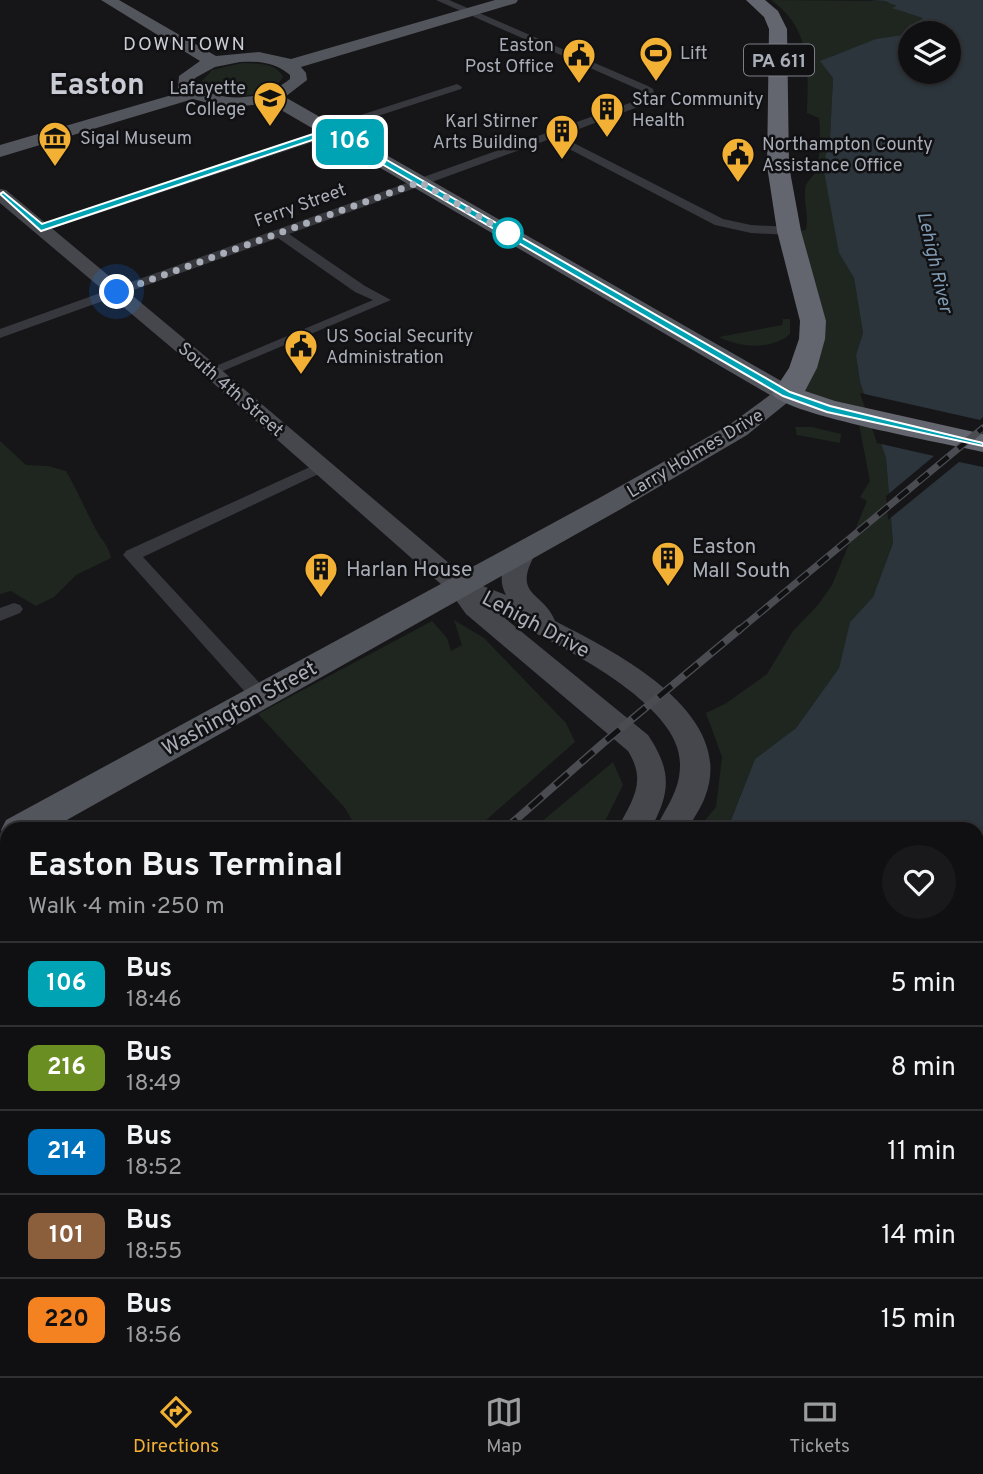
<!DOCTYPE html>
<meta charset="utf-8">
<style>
:root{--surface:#101012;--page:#19191b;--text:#f1f3f6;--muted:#9c9d9f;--line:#303032;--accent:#f2b134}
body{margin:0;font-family:Overpass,sans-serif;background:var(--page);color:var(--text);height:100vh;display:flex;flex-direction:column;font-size:26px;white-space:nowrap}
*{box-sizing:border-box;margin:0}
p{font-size:23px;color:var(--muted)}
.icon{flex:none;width:38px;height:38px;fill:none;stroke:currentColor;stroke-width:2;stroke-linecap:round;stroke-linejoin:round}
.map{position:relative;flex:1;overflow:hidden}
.side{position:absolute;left:0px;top:822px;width:984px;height:555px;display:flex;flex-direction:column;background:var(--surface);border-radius:21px 21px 0 0;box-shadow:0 2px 5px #0004,0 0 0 2px var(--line)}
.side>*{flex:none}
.badge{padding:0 14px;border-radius:10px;font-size:24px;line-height:46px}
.buttons{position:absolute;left:898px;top:21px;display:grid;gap:14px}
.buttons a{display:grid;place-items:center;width:63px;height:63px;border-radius:50%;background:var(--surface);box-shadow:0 2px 5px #0004,0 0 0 2px var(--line);font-size:35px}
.you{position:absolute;width:35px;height:35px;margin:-18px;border:5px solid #fff;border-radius:50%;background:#1a73e8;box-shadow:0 0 0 10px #1a73e833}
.map>.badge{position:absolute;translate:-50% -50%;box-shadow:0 0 0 4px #fff}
.round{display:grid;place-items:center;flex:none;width:74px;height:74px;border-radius:37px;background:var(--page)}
.summary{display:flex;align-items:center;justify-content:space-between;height:119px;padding:0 28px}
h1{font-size:33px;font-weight:700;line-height:52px}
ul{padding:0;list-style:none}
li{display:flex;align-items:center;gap:21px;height:84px;padding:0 28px;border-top:2px solid var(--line)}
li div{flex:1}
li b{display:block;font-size:26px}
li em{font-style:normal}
li .badge{min-width:77px;font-weight:700;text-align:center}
.tab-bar{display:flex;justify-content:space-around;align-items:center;height:98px;border-top:2px solid var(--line);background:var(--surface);font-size:19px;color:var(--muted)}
.tab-bar a{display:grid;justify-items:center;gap:4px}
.tab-bar .current{color:var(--accent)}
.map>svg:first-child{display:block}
.green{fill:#1e261f}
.water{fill:#2c353c}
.pier{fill:#161618}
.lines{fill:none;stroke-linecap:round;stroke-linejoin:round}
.street{fill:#37383d;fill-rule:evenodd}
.secondary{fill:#45474d;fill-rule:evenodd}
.primary{fill:#53555c;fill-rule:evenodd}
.highway{fill:#63666e;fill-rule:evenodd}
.rail-far2-casing{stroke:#4a4c52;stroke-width:7}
.rail-far1-casing{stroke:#4a4c52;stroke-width:8}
.rail-casing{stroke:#4a4c52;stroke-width:10}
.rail-far2{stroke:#111113;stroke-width:4.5;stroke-dasharray:13;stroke-linecap:butt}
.rail-far1{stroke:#111113;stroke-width:5;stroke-dasharray:17;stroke-linecap:butt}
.rail{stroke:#111113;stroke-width:7;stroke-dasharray:21;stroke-linecap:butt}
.line{fill:#00a3b4;stroke:#fff;stroke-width:2}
.walk{stroke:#a8adb8;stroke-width:7;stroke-dasharray:0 12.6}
.stop-dot{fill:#fff;stroke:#00a3b4;stroke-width:3.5}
.labels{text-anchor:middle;stroke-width:5;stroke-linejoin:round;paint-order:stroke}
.far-poi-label{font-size:18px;fill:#a8adb8;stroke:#111113;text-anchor:start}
.far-street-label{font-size:18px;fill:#a8adb8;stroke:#111113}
.far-neighbourhood-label{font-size:19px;letter-spacing:2px;fill:#c9ccd4;stroke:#111113}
.shield{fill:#111113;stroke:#7b7e86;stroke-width:2}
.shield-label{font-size:19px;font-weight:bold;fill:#a8adb8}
.far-water-label{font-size:19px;font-style:italic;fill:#7f9bb3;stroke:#111113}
.poi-label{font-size:21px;fill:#a8adb8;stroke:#111113;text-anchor:start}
.street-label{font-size:21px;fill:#a8adb8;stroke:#111113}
.far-town-label{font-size:30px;font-weight:bold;fill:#c9ccd4;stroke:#111113}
</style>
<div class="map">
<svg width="983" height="1376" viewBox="0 0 983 1376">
<rect width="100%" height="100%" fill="#161618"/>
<g class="green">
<path d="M771 0 885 1 935 15 933 33H910V41L841 53 832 56 826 67 833 78 830 138 839 253 854 278 863 333 856 355 860 382 886 458 893 543 873 597 850 622 839 668 796 728 755 759 727 829 697 830 716 807 722 757 706 713 725 704 767 674 793 631 818 605 832 585 867 501 860 497 870 481 856 409 802 401 810 347 789 231 806 230C809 217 804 205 805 191 805 180 815 177 817 168 820 155 821 131 819 118L807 113C808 67 812 30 771 0Z"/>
<path d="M242 63C257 64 276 62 283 77 271 99 222 101 204 86L202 81 212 70Z"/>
<path d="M783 319H790V334C772 350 739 348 719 337L782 325Z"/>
<path d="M795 427H812L841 434 840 443 797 435Z"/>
<path d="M0 441 26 465 48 466 66 471C77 490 85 509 95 528 100 539 109 545 111 558L76 575 54 597 36 606 11 591 0 594Z"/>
<path d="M454 620 484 638 566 723 575 742 476 829H357L345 808 258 714 432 621 447 638 451 651 462 645Z"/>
<path d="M613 762 623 785 601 829H533Z"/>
<path d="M7 1125V1221L0 1227V1129Z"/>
<path d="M7 1273V1348L0 1353V1279Z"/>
<path d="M171 1370H283L278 1376H170Z"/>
</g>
<g class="water">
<path d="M869 0H983V1183L977 1201 976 830H727L755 759 796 728 839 668 850 622 873 597 893 543 886 458 860 382 856 355 863 333 854 278 839 253 824 171 827 145 830 138 833 78 820 61 876 39 910 34V72H948V33H912L919 31 917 23 923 18 892 8 897 6 885 1Z"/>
<path d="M283 1370H917L915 1376H278Z"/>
</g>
<path class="pier" d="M860 393 980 420 983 417V467L959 462 888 520 886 496 934 456 877 443Z"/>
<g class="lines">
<g class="street">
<path d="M436 0H449L648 86 653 89 655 96 646 104 560 136 723 219 751 225 789 227 795 231 789 235 751 233 715 225 550 139 289 234 365 286 391 300 216 374H206L204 371 373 300 355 292 278 238 0 338V329L638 100 645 95 640 90Z"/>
<path d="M457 84 462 87 461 89 347 126 325 138 45 231 41 232 35 228 317 134 339 122Z"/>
<path d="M321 462 329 467 327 470 143 557 268 692 271 697 268 702 261 704 254 702 123 555 126 551Z"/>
<path d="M14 603 20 605 23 609 20 613 0 621V608Z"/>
<path d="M0 854 7 856V883L0 881Z"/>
</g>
<g class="secondary">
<path d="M0 189 6 190 218 367 470 581 506 595C496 576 505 562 515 545L524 543 533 545 537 551C510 597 543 590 555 621 613 651 738 712 705 797 701 808 693 819 687 830H655C666 807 680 791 680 765 682 701 549 641 501 615L648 735C672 771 671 792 650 830H617C631 801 648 783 628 751L466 614 451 593 204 375 0 203Z"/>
<path d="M28 1370H77L75 1376H26Z"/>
</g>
<path class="primary" d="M101 0H119L216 56 259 52 291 59 495 0H518L516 3 301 67 306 73 307 80 285 97 795 389 798 394 747 435 621 509 49 830H7V841L1 830 6 820 601 497 729 425 770 395 269 103 228 108 193 99 0 157V145L182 92 178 88 179 76 200 61ZM240 62C258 61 275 62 290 75V79C264 100 225 104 195 86V78L215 67Z"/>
<path class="highway" d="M746 0H765L778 11 787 29 789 166 801 231 826 321 825 339 817 368 805 391 835 401 983 434V452C949 444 786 415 772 394L789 368 799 339 800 321 777 231 767 166 769 29 764 17Z"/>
<defs>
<path id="rail-far2" d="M738 631 983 428"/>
<path id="rail-far1" d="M504 830 602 744 740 629"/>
<path id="rail" d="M0 1258 7 1252"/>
</defs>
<use href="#rail-far2" class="rail-far2-casing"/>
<use href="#rail-far1" class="rail-far1-casing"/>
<use href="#rail" class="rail-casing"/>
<use href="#rail-far2" class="rail-far2"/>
<use href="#rail-far1" class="rail-far1"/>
<use href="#rail" class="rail"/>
</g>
<path class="line" d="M331 128 790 392 830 406 983 443V446L827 412 783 396 330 134 41 231 0 194 3 192 42 224Z"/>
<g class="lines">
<path class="walk" d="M117 292 420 182 514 237 508 233"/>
</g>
<defs>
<symbol id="stadium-pin" viewBox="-11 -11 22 30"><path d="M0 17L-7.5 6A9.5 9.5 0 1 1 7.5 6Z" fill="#f2b134" stroke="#111113"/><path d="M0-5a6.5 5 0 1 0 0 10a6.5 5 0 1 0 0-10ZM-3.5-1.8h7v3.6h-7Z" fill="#111"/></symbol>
<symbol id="civic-pin" viewBox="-11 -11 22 30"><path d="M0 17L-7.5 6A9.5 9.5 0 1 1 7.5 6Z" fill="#f2b134" stroke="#111113"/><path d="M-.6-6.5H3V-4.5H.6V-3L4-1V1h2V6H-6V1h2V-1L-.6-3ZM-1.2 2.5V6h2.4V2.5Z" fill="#111"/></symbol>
<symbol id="university-pin" viewBox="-11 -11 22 30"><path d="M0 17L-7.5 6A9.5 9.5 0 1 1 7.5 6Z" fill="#f2b134" stroke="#111113"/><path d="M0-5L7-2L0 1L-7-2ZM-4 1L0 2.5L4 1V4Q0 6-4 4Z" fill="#111"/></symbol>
<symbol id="building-pin" viewBox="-11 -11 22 30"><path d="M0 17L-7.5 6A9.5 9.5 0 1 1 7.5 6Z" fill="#f2b134" stroke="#111113"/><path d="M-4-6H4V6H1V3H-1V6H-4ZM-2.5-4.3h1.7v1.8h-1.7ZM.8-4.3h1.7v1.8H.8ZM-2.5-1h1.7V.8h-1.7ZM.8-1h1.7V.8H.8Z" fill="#111"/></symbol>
<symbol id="museum-pin" viewBox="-11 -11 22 30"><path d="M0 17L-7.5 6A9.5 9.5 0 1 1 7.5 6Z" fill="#f2b134" stroke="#111113"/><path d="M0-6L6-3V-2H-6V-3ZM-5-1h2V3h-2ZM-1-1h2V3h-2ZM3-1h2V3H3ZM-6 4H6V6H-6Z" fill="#111"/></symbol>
</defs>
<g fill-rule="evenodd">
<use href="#stadium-pin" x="637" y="34" width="38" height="52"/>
<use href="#civic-pin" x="560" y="36" width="38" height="52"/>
<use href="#university-pin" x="251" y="79" width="38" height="52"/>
<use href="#building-pin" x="588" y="90" width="38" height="52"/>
<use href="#building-pin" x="543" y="112" width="38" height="52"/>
<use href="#museum-pin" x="36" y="119" width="38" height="52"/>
<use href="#civic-pin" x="719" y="135" width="38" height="52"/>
<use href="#civic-pin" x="282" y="327" width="38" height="52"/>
<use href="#building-pin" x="649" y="539" width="38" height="52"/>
<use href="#building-pin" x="302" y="550" width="38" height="52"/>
</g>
<circle class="stop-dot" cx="508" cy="233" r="14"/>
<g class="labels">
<g class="far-poi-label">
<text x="554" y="51" text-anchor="end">Easton<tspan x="554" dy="21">Post Office</tspan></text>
<text x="680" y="59">Lift</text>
<text x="246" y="94" text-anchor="end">Lafayette<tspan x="246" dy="21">College</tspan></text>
<text x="632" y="105">Star Community<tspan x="632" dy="21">Health</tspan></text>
<text x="538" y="127" text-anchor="end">Karl Stirner<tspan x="538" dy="21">Arts Building</tspan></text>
<text x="80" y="144">Sigal Museum</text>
<text x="762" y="150">Northampton County<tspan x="762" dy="21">Assistance Office</tspan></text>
<text x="326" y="342">US Social Security<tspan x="326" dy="21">Administration</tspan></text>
</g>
<g class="far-street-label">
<text transform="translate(300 205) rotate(-20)" y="6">Ferry Street</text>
<text transform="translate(231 389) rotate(41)" y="6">South 4th Street</text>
<text transform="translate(695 453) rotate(-31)" y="6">Larry Holmes Drive</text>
</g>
<g class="far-neighbourhood-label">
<text x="185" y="50">DOWNTOWN</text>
</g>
<rect class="shield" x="744" y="44.5" width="70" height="31" rx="5"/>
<g class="shield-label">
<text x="779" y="67">PA 611</text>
</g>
<g class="far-water-label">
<text transform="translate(936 262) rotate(77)" y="7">Lehigh River</text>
</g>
<g class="poi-label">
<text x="692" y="553">Easton<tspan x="692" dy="24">Mall South</tspan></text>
<text x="346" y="576">Harlan House</text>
</g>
<g class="street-label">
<text transform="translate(536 624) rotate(28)" y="7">Lehigh Drive</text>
<text transform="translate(239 708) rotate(-29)" y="7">Washington Street</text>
</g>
<g class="far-town-label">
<text x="97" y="94">Easton</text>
</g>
</g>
</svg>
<div class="buttons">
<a><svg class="icon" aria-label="layers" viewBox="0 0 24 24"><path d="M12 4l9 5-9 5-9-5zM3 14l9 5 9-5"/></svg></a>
</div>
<div class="you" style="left:117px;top:292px"></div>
<b class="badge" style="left:350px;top:142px;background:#00a3b4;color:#fff">106</b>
<section class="side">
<div class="summary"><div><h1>Easton Bus Terminal</h1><p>Walk · 4 min · 250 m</p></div><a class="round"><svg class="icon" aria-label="heart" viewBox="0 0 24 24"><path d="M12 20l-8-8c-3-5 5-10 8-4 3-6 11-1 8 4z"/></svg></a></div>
<ul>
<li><span class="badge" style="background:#00a3b4;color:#fff">106</span><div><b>Bus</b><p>18:46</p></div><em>5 min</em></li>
<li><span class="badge" style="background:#6b8e23;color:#fff">216</span><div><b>Bus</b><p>18:49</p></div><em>8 min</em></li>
<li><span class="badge" style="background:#0072bc;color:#fff">214</span><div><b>Bus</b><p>18:52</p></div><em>11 min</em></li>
<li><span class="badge" style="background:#8b5e3c;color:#fff">101</span><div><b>Bus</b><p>18:55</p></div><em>14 min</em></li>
<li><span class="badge" style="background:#f58220;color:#111">220</span><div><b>Bus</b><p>18:56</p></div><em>15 min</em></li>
</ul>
</section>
</div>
<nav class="tab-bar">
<a class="current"><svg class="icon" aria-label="directions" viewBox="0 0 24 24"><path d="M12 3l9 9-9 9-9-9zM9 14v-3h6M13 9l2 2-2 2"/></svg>Directions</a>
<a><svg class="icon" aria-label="map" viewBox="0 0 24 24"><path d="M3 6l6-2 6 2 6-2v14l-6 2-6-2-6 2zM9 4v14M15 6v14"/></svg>Map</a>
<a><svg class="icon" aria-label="tickets" viewBox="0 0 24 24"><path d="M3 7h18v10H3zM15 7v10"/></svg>Tickets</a>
</nav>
